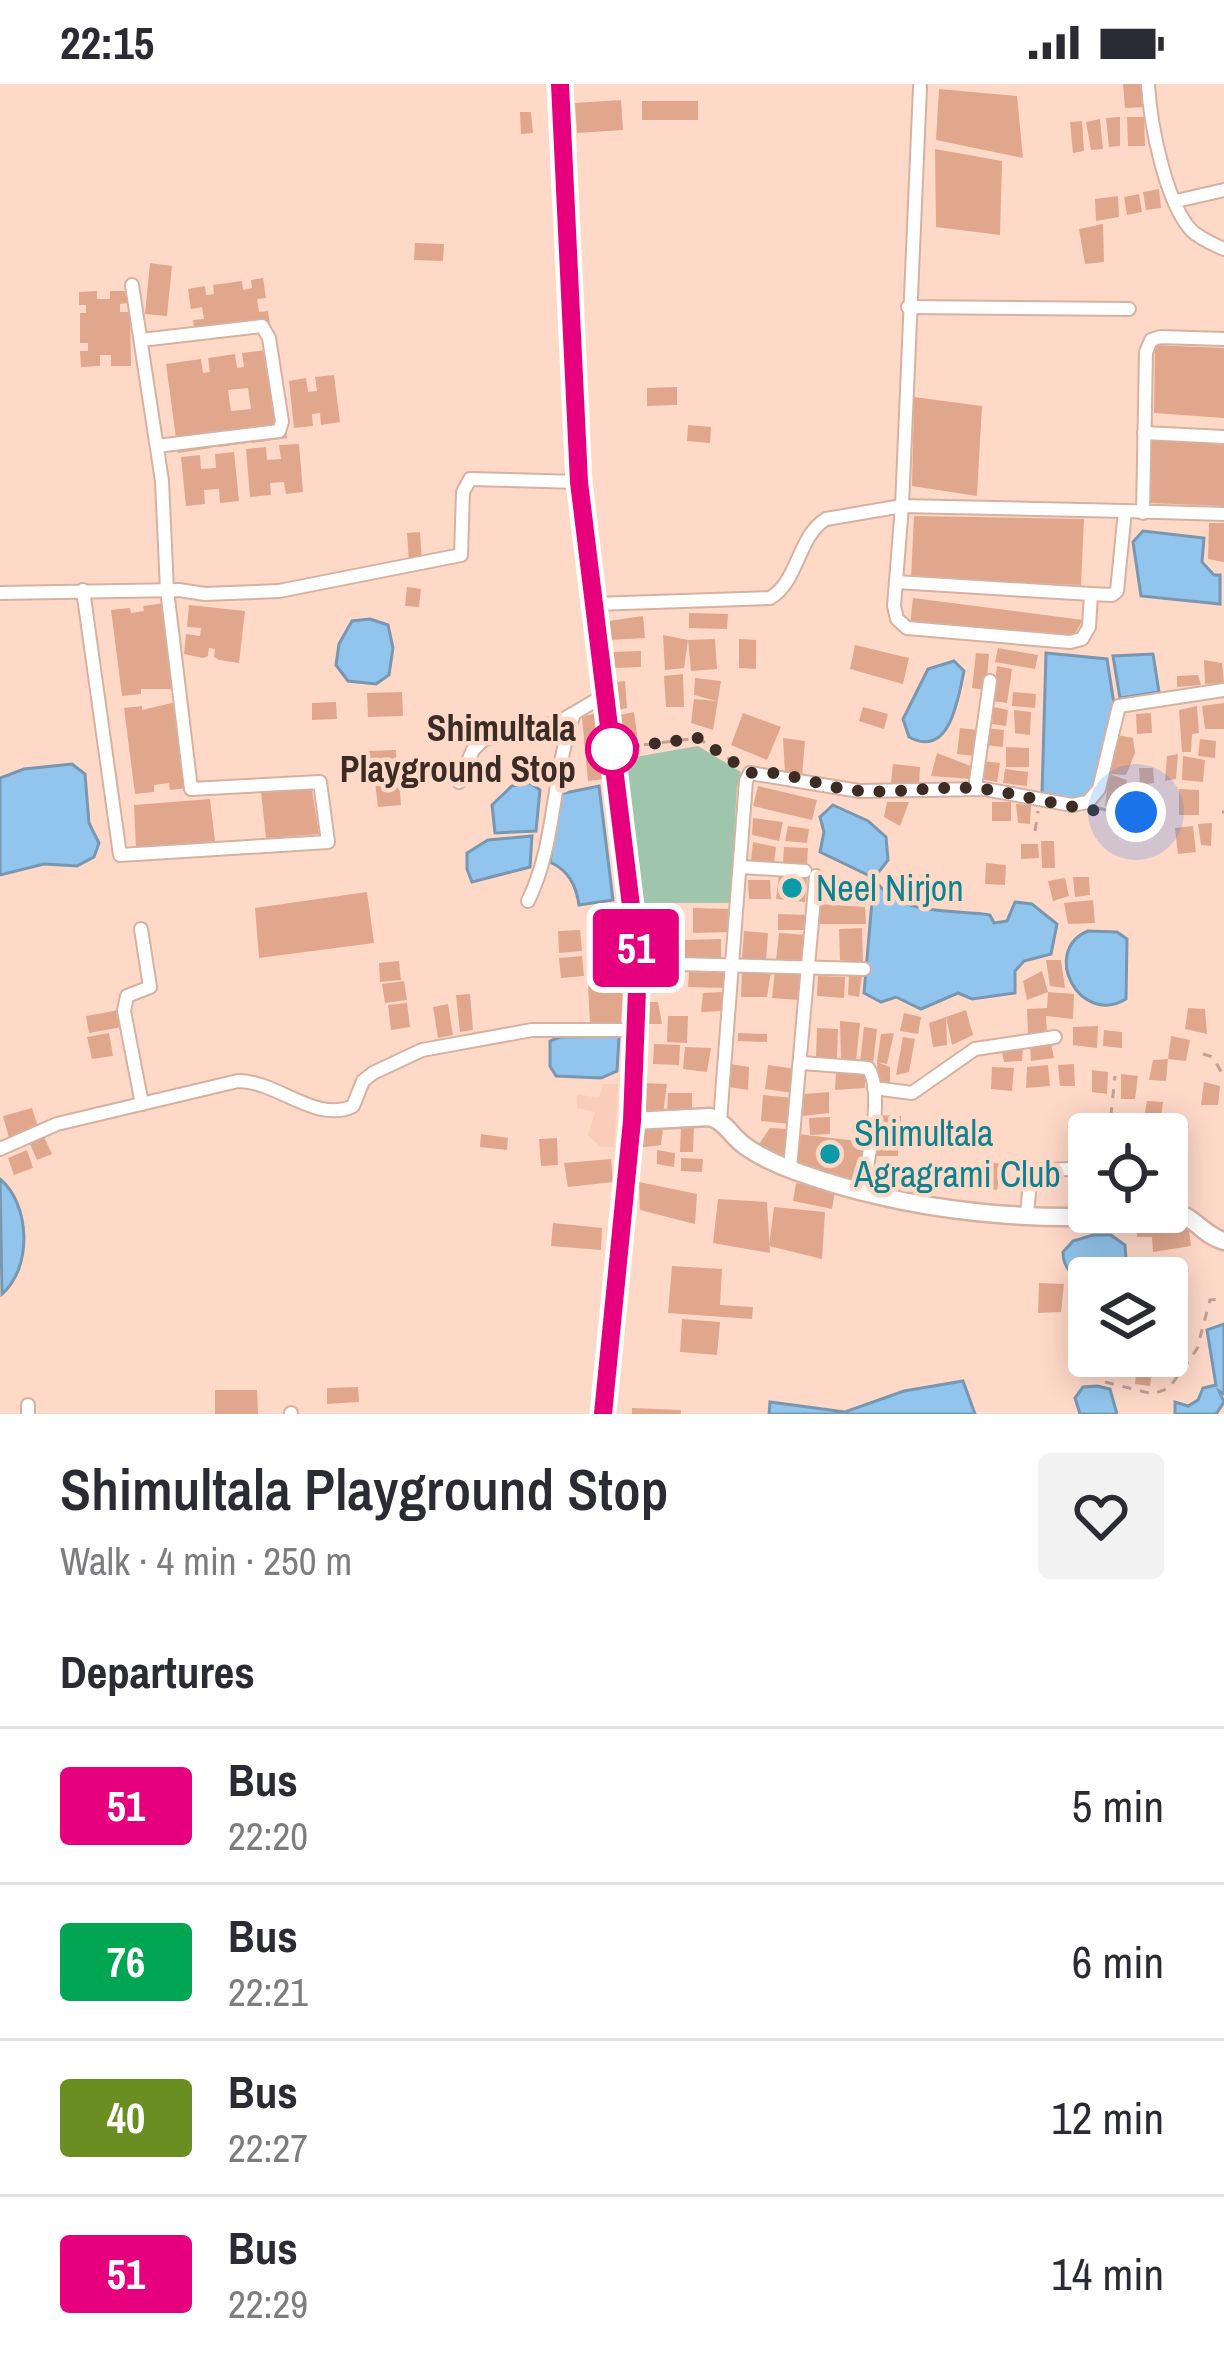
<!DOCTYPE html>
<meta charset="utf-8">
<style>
:root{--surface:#fff;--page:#f2f2f3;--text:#2b2b33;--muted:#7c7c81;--line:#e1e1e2}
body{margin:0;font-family:"Archivo Narrow",sans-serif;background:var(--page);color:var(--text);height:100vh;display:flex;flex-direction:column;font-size:45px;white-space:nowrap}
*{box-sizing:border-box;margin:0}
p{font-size:39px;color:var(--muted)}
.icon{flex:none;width:66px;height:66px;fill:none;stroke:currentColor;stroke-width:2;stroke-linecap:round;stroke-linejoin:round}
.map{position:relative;height:1330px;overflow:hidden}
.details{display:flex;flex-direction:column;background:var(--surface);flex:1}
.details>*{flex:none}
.badge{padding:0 24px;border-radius:9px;font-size:42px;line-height:78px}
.fabs{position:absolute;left:1068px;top:1029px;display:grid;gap:24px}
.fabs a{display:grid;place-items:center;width:120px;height:120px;border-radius:12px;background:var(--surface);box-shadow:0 6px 30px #0003;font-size:60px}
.you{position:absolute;width:60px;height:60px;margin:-30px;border:9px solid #fff;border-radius:50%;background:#1a73e8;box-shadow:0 0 0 18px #1a73e833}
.map>.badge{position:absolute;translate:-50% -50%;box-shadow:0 0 0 6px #fff}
h2{padding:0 60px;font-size:45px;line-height:108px}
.round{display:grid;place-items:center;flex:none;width:126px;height:126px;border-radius:12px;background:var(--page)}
.overview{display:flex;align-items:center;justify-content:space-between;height:204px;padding:0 60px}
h1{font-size:57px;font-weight:600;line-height:90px}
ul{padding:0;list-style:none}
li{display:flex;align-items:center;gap:36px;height:156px;padding:0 60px;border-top:3px solid var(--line)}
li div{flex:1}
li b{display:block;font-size:45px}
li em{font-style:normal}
li .badge{min-width:132px;font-weight:700;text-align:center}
.status{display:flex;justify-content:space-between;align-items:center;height:84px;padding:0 60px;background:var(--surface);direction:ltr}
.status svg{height:33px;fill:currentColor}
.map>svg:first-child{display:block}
.built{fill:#facdb9}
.green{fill:#9fc5ad}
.water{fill:#92c5ed;stroke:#7897b1;stroke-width:3}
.building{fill:#e1a78d;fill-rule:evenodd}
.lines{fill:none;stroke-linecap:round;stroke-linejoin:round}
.street-casing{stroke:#d6b1a1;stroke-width:16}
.secondary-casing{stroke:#d6b1a1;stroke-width:21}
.path{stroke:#c0a194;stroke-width:3;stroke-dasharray:9 9;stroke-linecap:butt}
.street{stroke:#fff;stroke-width:12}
.secondary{stroke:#fff;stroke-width:16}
.line-casing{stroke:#fff;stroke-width:27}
.line{stroke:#e6007e;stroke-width:18}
.walk{stroke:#3b2d26;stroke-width:12;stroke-dasharray:0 21.6}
.stop-dot{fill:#fff;stroke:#e6007e;stroke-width:6}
.culture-dot{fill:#0f9aa8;stroke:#ffd9c8;stroke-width:4.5}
.labels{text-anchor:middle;stroke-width:9;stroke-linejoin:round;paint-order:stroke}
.stop-label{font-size:36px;font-weight:bold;fill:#3b2d26;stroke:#ffd9c8;text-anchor:end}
.culture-label{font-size:36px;fill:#0d838f;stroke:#ffd9c8;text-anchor:start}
</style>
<div class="status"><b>22:15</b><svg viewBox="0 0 49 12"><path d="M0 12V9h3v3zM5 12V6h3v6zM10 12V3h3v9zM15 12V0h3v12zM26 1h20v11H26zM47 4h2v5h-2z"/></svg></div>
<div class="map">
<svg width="1224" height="1330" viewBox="0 0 1224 1330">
<rect width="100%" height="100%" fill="#ffd9c8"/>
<path class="built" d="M603 1000H618L614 1063H600L588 1051 595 1028 577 1024V1010L599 1014Z"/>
<path class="green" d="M698 662 741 688 737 703 730 819H638L618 676Z"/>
<g class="water">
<path d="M1143 447 1204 454 1202 478 1214 491H1220V520L1141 512 1133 458Z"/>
<path d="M370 535 388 541 393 564 389 591 376 600 348 597 336 581 339 560 352 537Z"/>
<path d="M1046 569 1107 575 1114 620 1095 711 1077 717 1042 710Z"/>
<path d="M1153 570 1159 608 1120 614 1113 572Z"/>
<path d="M954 577 964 587C958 615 950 675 909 653L903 635 928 585Z"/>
<path d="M72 680 85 690 89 739 99 759 94 773 77 782 44 780 0 791V694L24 685Z"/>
<path d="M530 699 540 706 536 747 495 749 492 721 512 702Z"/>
<path d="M599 702 613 816 579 821C576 801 569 787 550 778L560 710Z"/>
<path d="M833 721 868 737 886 753 888 776 874 794C897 833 951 825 990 831L994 839 1007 837 1015 818 1032 820 1057 840 1051 870 1024 877 1015 887V909L972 915 958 909 921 925 896 913 881 918 864 909 874 794 820 768 824 748 820 733Z"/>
<path d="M532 752 530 783 472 798 467 785V769L488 756Z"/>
<path d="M1088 847 1117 848 1127 855 1126 915C1080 943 1040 867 1088 847Z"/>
<path d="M619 952 617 987 601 994 556 992 550 982V957L560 953Z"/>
<path d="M0 1095C30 1120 33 1183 2 1210Z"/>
<path d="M1093 1151H1111L1125 1161 1126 1175 1114 1192 1089 1194V1198C1073 1194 1063 1184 1063 1168L1073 1157Z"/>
<path d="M1224 1240V1310L1219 1307 1224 1318 1216 1330H1175V1318L1188 1322 1198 1316 1203 1304 1216 1301 1207 1246Z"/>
<path d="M963 1297 975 1330H769L770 1318 845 1328 904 1307Z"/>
<path d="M1097 1302 1110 1305 1117 1330H1080L1075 1314 1083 1303Z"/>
</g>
<g class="building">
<path d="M1123 0H1144L1146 23 1125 24Z"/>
<path d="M939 5 1017 12 1023 74 936 56Z"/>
<path d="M621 16 623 46 577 49 575 19Z"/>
<rect x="642" y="17" width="56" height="19"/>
<path d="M520 28H531L533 49 521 50Z"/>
<path d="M1120 33V62L1109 63 1106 34Z"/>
<path d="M1127 33H1144L1145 62H1128Z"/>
<path d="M1100 35 1103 65 1091 66 1086 38Z"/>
<path d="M1082 37 1084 67 1073 69 1070 38Z"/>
<path d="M935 65 1002 77 1000 151 936 143Z"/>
<path d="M1159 105 1161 124 1146 126 1143 108Z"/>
<path d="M1139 110 1142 128 1127 131 1124 113Z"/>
<path d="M1118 112 1119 133 1096 137 1095 115Z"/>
<path d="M1103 140 1104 178 1085 180 1079 145Z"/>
<path d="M415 159 444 160 443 177 414 176Z"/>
<path d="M150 179 172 182 167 232 145 230Z"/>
<path d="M263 194 266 214 257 215 259 228 268 227 271 246 196 257 193 236 204 235 202 223 191 225 188 205 205 202 206 211 214 210 213 201 242 197 243 206 252 204 251 196Z"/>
<path d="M97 207V215H110V207H129V219L120 220V228H130L131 282H111V271H100V282L81 283 80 267H88V259H80V229H86V221H79V208Z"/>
<path d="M1155 261 1224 264V334L1154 329Z"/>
<path d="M275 265 287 354 252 359 250 345 244 346 246 359 219 363 217 350 209 351 211 364 178 369 166 280 201 275 203 289 210 288 208 274 235 270 237 284 244 283 242 269ZM248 304 251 325 231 327 228 306Z"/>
<path d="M334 291 340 338 321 341 320 329 312 330 313 342 294 344 289 297 306 294 308 308 317 307 315 293Z"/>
<path d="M677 303V321L647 322V304Z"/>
<path d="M914 313 982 322 977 412 912 402Z"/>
<path d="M688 341 711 343 710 359 687 357Z"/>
<path d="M1150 355 1224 361V422L1149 419Z"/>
<path d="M299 360 303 408 286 410 284 398 270 399 271 411 250 413 246 365 266 363 267 376 281 375 279 361Z"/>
<path d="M234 368 239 417 220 419 219 405 204 406 205 420 186 422 181 373 200 371 201 385 216 384 215 370Z"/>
<path d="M914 432 1084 435 1081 501 911 494Z"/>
<path d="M1209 439H1224V478L1208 475Z"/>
<path d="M420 448 422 478 409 479 407 449Z"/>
<path d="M407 503 421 505 419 523 405 522Z"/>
<path d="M913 514 1083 536 1070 558 910 541Z"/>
<path d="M164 519 175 605H141V610L122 612 111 526 130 524 131 529 144 527 143 522Z"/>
<path d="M189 521 245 527 239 579 219 576 214 573 215 565 209 564 208 572 203 574 184 570 186 550 200 552 201 544 187 543Z"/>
<path d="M689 529 728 530 727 545 689 544Z"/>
<path d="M643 532 645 554 610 556 609 537Z"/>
<path d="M663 551 688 556 684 584 665 586Z"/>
<path d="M715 555 717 585 691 587 688 556Z"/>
<path d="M739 555 756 556V585L739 584Z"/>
<path d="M855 561 909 574 903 600 850 585Z"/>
<path d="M998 564 1038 571 1035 585 995 578Z"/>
<path d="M641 567V583L613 584 612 568Z"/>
<path d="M976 569 989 570 986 606 972 604Z"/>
<path d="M1204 576 1222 579 1224 599 1205 600Z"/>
<path d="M997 582 1012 585 1007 619 992 617Z"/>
<path d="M683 590 684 623H666L664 592Z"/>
<path d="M1198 591 1201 601 1177 603V592Z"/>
<path d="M695 594 721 597 713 646 691 639 694 615 717 617 694 611Z"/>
<path d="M625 597 627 624 614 627 609 599Z"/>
<path d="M402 608 403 632 368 633 367 609Z"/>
<path d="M1013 608 1036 610 1035 624 1012 622Z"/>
<path d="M176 618 187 704 170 706 169 699 154 701V708L135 710 124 624 142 622V626Z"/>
<path d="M336 618 337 635 312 636V619Z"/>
<path d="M1224 619V645H1205L1202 622Z"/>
<path d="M1197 622 1199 649 1192 650 1191 668H1182L1179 626Z"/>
<path d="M863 623 888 630 884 645 859 637Z"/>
<path d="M994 623 1008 626 1006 642 992 640Z"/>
<path d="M1014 626 1031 628 1030 651 1015 649Z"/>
<path d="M634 628 638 658 619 664 614 632Z"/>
<path d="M596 629 604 695 588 697 582 633Z"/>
<path d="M743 629 781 643 767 676 731 661Z"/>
<path d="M1151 629 1152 649 1137 650 1136 630Z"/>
<path d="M960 644 978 646 975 672 957 670Z"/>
<path d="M986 644 1004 646 1003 663 984 661Z"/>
<path d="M1117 651 1133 654 1135 669 1126 691 1109 690Z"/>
<path d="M783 654 805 657 802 693 785 688Z"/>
<path d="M1200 655 1216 657 1215 674 1198 672Z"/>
<path d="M1006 663 1029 664V683H1006Z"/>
<path d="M396 666 397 692 370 694 368 667Z"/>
<path d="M937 669 973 683 972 695 931 692Z"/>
<path d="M1178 670 1176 695 1165 697 1167 672Z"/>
<path d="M1183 672 1205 676 1203 698 1182 696Z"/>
<path d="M983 677 1000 679 997 698 980 695Z"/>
<path d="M893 680 920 683 919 702 891 699Z"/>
<path d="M1139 684H1153L1154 699 1140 701Z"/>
<path d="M1005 685 1028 688 1027 702 1003 699Z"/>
<path d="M1109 690 1127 696 1125 706 1118 704 1119 726 1105 722Z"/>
<path d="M399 696 401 721 378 723 375 698Z"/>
<path d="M758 702 817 716 812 736 753 722Z"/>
<path d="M1179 705 1199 706V731H1179Z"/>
<path d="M312 706 319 750 266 754 261 708Z"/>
<path d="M210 715 215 757 136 764 134 721Z"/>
<path d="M887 718H909L900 742 884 733Z"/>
<rect x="992" y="718" width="19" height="19"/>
<path d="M1016 720 1031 721 1030 740 1018 739Z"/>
<path d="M753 734 783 738 779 757 752 751Z"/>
<path d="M1212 739 1211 762 1201 761 1198 740Z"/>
<path d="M788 742 809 745 807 759 785 757Z"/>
<path d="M1193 742 1196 768 1178 770 1175 744Z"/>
<path d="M1041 757H1054L1055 784H1042Z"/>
<path d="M753 758 776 763 774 780 751 776Z"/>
<path d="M1021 760H1038L1039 774 1021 775Z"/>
<path d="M784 763 808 764 807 781 783 780Z"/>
<path d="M986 779 1006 781 1005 801 985 800Z"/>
<path d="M779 790 807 793 805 818 776 815Z"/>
<path d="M1073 793H1089L1090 811 1075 813Z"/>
<path d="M1065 794 1069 812 1053 817 1048 797Z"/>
<path d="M748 796H770L771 815H749Z"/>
<path d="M367 808 374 859 259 874 255 824Z"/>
<path d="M1093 816 1095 839 1068 840 1064 819Z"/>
<path d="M820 820 865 823 866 840H820Z"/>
<path d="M693 824 732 825 731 848 693 849Z"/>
<path d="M778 830 808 831 807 846H778Z"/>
<path d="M862 844 863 880 840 876 839 845Z"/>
<path d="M580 846 582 867 559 869 558 847Z"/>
<path d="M744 847 768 849 766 876 742 874Z"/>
<path d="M779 849 809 851 808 878 776 877Z"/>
<path d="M721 855V875L644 873V857Z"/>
<path d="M582 872 584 892 561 894 559 874Z"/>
<path d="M1046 876H1061L1065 904 1050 902Z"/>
<path d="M399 877 401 896 380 898 379 879Z"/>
<path d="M742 887H771L767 913H741Z"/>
<path d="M1042 887 1048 908 1027 916 1023 897Z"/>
<path d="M689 888 729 889 728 904 688 903Z"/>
<path d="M775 888 800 890 798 916 772 914Z"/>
<path d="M849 890 862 892 859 913 848 911Z"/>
<path d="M818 892 845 893 844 914 817 912Z"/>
<path d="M404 897 407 916 385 919 382 900Z"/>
<path d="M588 902H623L621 940 590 939Z"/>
<path d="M723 908V927L701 928 703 909Z"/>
<path d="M1048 908 1074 910 1073 935 1046 932 1047 948 1028 949 1027 925 1047 924Z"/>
<path d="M470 910 473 946 460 948 456 911Z"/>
<path d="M645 918H658L662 940H644Z"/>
<path d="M407 919 410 943 391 946 388 921Z"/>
<path d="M448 920 453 951 438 954 433 923Z"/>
<path d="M1188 924 1205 925 1207 950 1185 945Z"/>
<path d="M119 926 122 943 89 949 86 932Z"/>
<path d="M966 926 973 951 952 961 946 933Z"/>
<path d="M904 929 921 933 918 950 900 947Z"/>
<path d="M668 932H688L687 959 667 958Z"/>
<path d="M946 933 947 961 933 963 929 939Z"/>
<path d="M840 937 860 939 856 977 841 976Z"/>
<path d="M1098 942 1097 964 1073 961V943Z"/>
<path d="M864 943 877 945 873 980 860 979Z"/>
<path d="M817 944 838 945 837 974H816Z"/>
<path d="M1104 946 1122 948V964L1103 962Z"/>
<path d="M109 949 113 972 92 975 87 953Z"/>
<path d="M738 949 767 950V958L738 957Z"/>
<path d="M894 949 887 980 877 978 881 950Z"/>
<path d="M1171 952 1190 956 1186 977 1168 975Z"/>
<path d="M903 953 915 955 909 988 896 991Z"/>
<path d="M1051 959 1054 974 1031 977 1030 962Z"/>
<path d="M654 960 680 961 679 981 653 980Z"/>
<path d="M1023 961 1022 977 1004 978 1001 963Z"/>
<path d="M685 963 711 964 707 988 683 985Z"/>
<path d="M1168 975 1166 997 1149 996 1153 976Z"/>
<path d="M877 978 890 983V1003L878 1001Z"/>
<path d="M730 980 749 983 748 1006 729 1003Z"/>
<path d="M1074 980 1075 1002H1060L1058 981Z"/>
<path d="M768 981 796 985 793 1009 765 1005Z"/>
<path d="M1048 981 1050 1002 1026 1004 1027 983Z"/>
<path d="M992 983 1014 984 1012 1007 991 1005Z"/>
<path d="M1092 986 1108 988 1107 1010 1092 1008Z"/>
<path d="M836 988 865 990V1004L835 1006Z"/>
<path d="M1121 990 1138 992 1135 1015H1121Z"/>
<path d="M1204 998 1220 1002 1218 1021H1201Z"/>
<path d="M642 999 667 1000 663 1030 639 1031Z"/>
<path d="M829 1008V1029L803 1032 804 1010Z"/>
<path d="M668 1009H692V1031L667 1030Z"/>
<path d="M763 1011 793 1014 790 1040 761 1037Z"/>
<path d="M1147 1017 1163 1018 1160 1041 1143 1039Z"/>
<path d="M32 1024 39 1046 9 1054 3 1032Z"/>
<path d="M874 1031 901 1032V1051L874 1050Z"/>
<path d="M1085 1032 1105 1035 1103 1050 1082 1054Z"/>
<path d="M830 1033V1050L810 1051 809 1034Z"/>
<path d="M681 1042H694L693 1068H680Z"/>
<path d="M663 1044 661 1061 637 1064 639 1045Z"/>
<path d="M770 1044 789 1045 783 1076 757 1063Z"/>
<path d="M481 1050 508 1054 507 1066 480 1063Z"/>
<path d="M798 1050 866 1058 857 1101 795 1082Z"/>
<path d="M898 1052V1072H875V1053Z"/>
<path d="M44 1053 52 1070 37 1076 30 1060Z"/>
<path d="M557 1054 558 1081 541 1082 539 1055Z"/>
<path d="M27 1066 33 1084 14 1091 8 1074Z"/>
<path d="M657 1066 675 1069 674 1083 657 1080Z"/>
<path d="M681 1074 703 1075 702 1088 681 1087Z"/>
<path d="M611 1075 613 1098 568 1103 564 1079Z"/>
<path d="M985 1077 1001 1080 997 1106 981 1103Z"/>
<path d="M871 1084 892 1086 890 1108 869 1106Z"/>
<path d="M1073 1087H1089V1131L1070 1126Z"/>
<path d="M639 1098 697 1110 695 1140 640 1126Z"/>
<path d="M796 1099 835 1107 832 1125 793 1117Z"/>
<path d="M718 1115 767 1118 770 1169 713 1159Z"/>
<path d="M774 1123 825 1128 822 1175 769 1162Z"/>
<path d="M1176 1127 1189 1147 1191 1162 1153 1168 1152 1153H1137L1136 1134Z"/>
<path d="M553 1139 602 1144 601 1166 551 1162Z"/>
<path d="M672 1182 722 1185 720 1221 753 1223 752 1235 668 1229Z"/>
<path d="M1039 1199 1064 1200 1061 1228 1038 1229Z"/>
<path d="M682 1235 720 1238 717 1271 680 1268Z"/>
<path d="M1085 1278 1103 1279V1293L1085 1292Z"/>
<path d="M1137 1278 1153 1280 1150 1302 1135 1300Z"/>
<path d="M358 1303 359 1318 327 1320V1304Z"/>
<path d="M215 1306H257L258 1330H215Z"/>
<path d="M632 1324 681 1326V1330H632Z"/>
</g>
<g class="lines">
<defs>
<g id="street">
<path d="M1148 0C1150 38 1165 117 1191 146 1200 155 1213 160 1224 165"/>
<path d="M920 3 902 422 1125 427"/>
<path d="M1176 117 1224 106"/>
<path d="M908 223 1129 225"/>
<path d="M141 256 262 242 269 254 282 338 279 347 157 362"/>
<path d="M1144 349 1224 353"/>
<path d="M1143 429 1146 268 1151 256 1160 253 1224 255"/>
<path d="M896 498 1091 510"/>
<path d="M83 506 120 771 328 758 320 698 191 705 167 506 162 397 132 201"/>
<path d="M0 509 179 506 205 510 279 507 461 471 463 408 470 395 579 398"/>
<path d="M594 520 770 514C799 497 797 453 826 435L902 422 894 522 897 535 907 544 1070 558 1082 555 1089 543 1091 510 1112 511 1117 507 1125 427 1224 430"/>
<path d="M459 698 473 666 484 655 559 638 605 611"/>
<path d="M975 704 990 597"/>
<path d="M741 783 805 787"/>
<path d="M528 817C557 758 551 692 574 630"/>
<path d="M141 845 150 903 127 912 124 927 142 1020"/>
<path d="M638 879 864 885"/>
<path d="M802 979 868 984C885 1008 867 1079 862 1109"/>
<path d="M874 1004 912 1009 975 965 1055 953"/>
<path d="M720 1037 746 697 750 689 859 707 984 705 1072 721 1088 718 1099 705 1119 622 1224 606"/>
<path d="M0 1065 57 1040 238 997C278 997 316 1040 353 1022L363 997 373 989 422 966 532 946H636"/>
<path d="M790 1085 816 792"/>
<path d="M1027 1130 1031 1087 1068 1085"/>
<path d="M28 1321V1330"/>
<path d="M291 1329V1330"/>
</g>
<g id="secondary">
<path d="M560 0 579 398 638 879 632 1037 603 1330"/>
<path d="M632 1037 710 1033C726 1038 731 1052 745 1062 759 1072 779 1081 795 1087 910 1129 1041 1141 1163 1128"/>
<path d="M1167 1128C1192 1127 1201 1151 1224 1157"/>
</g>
</defs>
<use href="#street" class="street-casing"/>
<use href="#secondary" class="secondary-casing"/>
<g class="path">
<path d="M626 663 698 654 739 682"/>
<path d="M1098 724 1130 732 1136 728 1141 718 1156 716"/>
<path d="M1222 728H1224"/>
<path d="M1035 747 1038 727"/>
<path d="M1203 970 1213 973 1224 993"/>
<path d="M1109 1050 1115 992"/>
<path d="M1105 1298 1153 1310 1169 1304 1197 1265 1210 1216 1224 1215"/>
</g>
<use href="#street" class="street"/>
<use href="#secondary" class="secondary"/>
</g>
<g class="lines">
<defs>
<path id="line" d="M560 0 579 398 638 879 632 1037 603 1330"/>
</defs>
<use href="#line" class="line-casing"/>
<use href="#line" class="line"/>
<path class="walk" d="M612 665 698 654 750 689C781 684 827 705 860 707 904 710 948 699 991 706 1019 710 1117 736 1136 728"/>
</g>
<circle class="stop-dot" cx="612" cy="665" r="24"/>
<g class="culture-dot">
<circle cx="792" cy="804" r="12"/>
<circle cx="830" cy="1070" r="12"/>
</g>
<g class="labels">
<g class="stop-label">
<text x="576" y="657">Shimultala<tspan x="576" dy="41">Playground Stop</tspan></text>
</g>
<g class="culture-label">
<text x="816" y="817">Neel Nirjon</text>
<text x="854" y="1062">Shimultala<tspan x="854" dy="41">Agragrami Club</tspan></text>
</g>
</g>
</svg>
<div class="fabs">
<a><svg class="icon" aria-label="locate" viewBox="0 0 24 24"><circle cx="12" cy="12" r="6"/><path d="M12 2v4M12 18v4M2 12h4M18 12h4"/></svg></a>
<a><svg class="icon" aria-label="layers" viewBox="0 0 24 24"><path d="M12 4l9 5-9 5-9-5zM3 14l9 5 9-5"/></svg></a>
</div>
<div class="you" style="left:1136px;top:728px"></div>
<b class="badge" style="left:636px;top:864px;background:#e6007e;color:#fff">51</b>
</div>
<section class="details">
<div class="overview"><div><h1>Shimultala Playground Stop</h1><p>Walk · 4 min · 250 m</p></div><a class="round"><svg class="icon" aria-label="heart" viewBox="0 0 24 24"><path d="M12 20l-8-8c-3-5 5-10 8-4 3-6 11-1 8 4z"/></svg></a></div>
<h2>Departures</h2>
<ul>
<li><span class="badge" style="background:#e6007e;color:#fff">51</span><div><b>Bus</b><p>22:20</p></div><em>5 min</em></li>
<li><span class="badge" style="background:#00a651;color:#fff">76</span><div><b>Bus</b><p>22:21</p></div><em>6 min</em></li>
<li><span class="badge" style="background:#6b8e23;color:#fff">40</span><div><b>Bus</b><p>22:27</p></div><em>12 min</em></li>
<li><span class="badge" style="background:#e6007e;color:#fff">51</span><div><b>Bus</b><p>22:29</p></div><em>14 min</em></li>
</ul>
</section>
